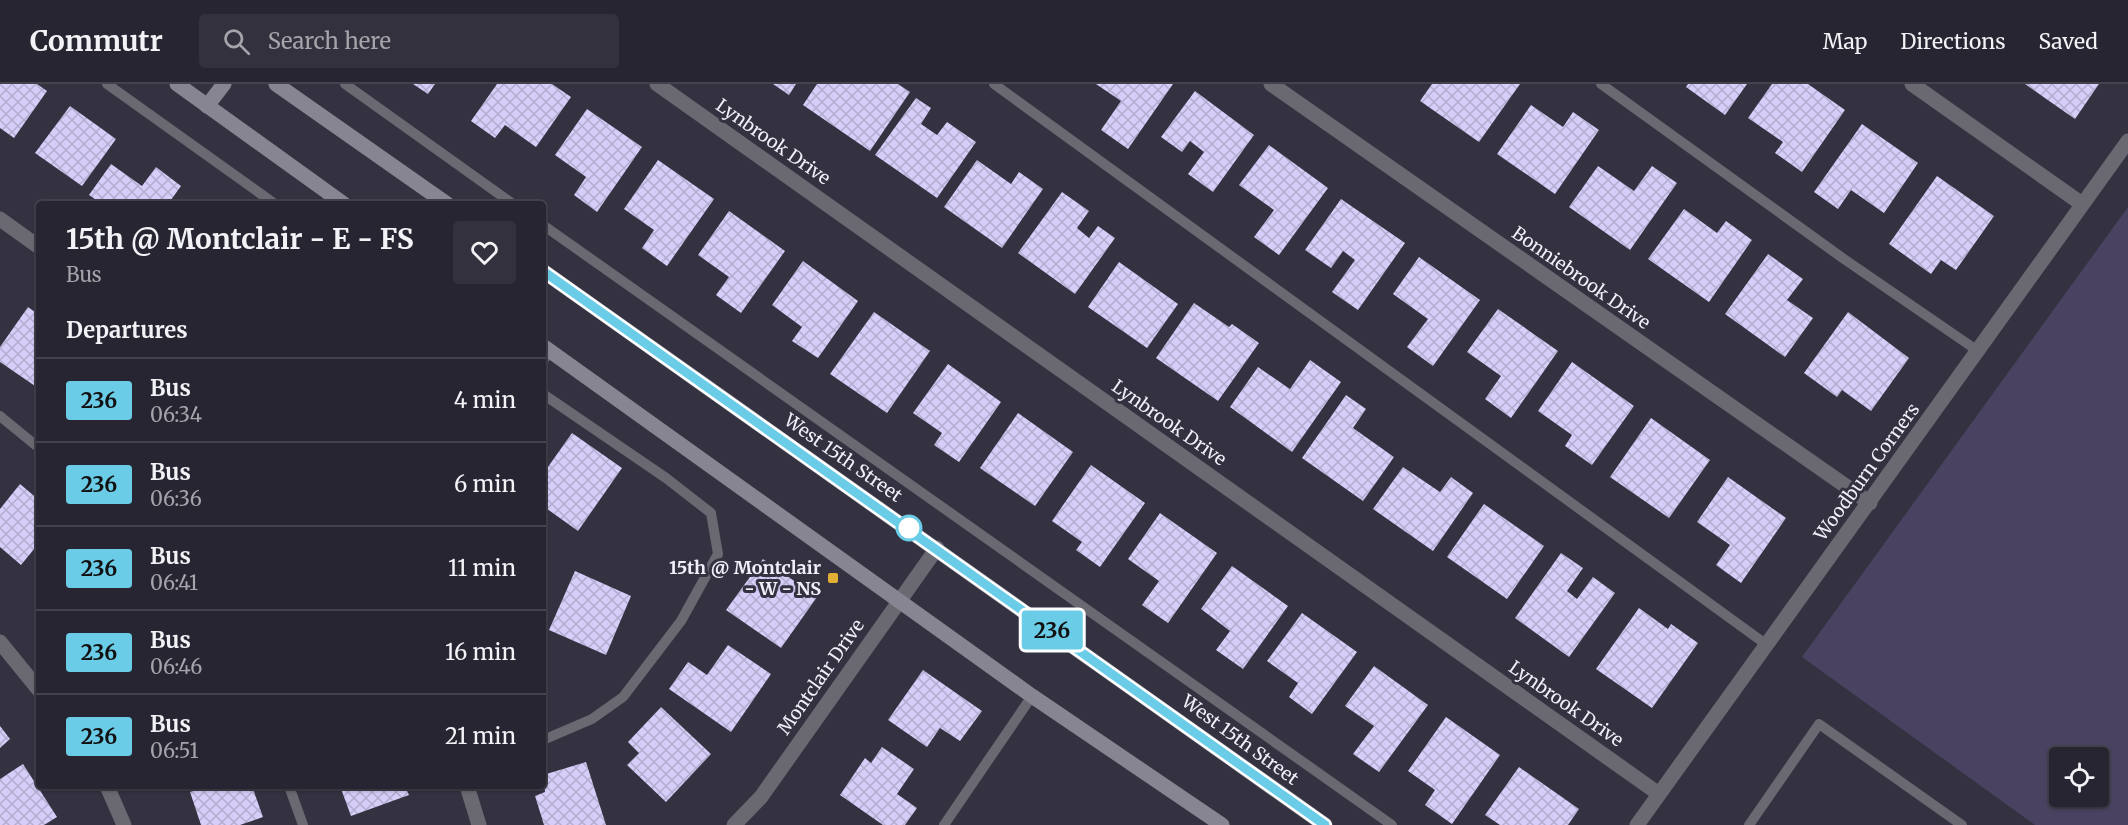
<!DOCTYPE html>
<style>
:root{--surface:#272531;--page:#33313d;--text:#f1f3f6;--muted:#a4a5ab;--line:#43424d}
body{margin:0;font-family:Merriweather,serif;background:var(--page);color:var(--text);height:100vh;display:flex;flex-direction:column;font-size:22px;white-space:nowrap}
*{box-sizing:border-box;margin:0}
p{font-size:20px;color:var(--muted)}
.icon{flex:none;width:33px;height:33px;fill:none;stroke:currentColor;stroke-width:2;stroke-linecap:round;stroke-linejoin:round}
.map{position:relative;flex:1;overflow:hidden}
.details{position:absolute;left:36px;top:117px;width:510px;height:588px;display:flex;flex-direction:column;background:var(--surface);border-radius:6px;box-shadow:0 2px 4px #0004,0 0 0 2px var(--line)}
.details>*{flex:none}
.badge{padding:0 12px;border-radius:4px;font-size:21px;line-height:39px}
.controls{position:absolute;left:2049px;top:663px;display:grid;gap:12px}
.controls a{display:grid;place-items:center;width:60px;height:60px;border-radius:6px;background:var(--surface);box-shadow:0 2px 4px #0004,0 0 0 2px var(--line);font-size:30px}
.map>.badge{position:absolute;translate:-50% -50%;box-shadow:0 0 0 3px #fff}
h2{padding:0 30px;font-size:22px;line-height:54px}
.round{display:grid;place-items:center;flex:none;width:63px;height:63px;border-radius:6px;background:var(--page)}
.summary{display:flex;align-items:center;justify-content:space-between;height:102px;padding:0 30px}
h1{font-size:28px;font-weight:700;line-height:45px}
ul{padding:0;list-style:none}
li{display:flex;align-items:center;gap:18px;height:84px;padding:0 30px;border-top:2px solid var(--line)}
li div{flex:1}
li b{display:block;font-size:22px}
li em{font-style:normal}
li .badge{min-width:66px;font-weight:700;text-align:center}
header{display:flex;align-items:center;gap:36px;box-sizing:border-box;height:84px;padding:0 30px;background:var(--surface);border-bottom:2px solid var(--line)}
header strong{font-size:28px}
nav{display:flex;gap:33px;margin-inline-start:auto;font-size:21px}
.search{width:420px;height:54px;background:var(--page);display:flex;align-items:center;gap:15px;box-sizing:border-box;padding:0 21px;border-radius:6px;color:var(--muted);font-size:22px}
.map>svg:first-child{display:block}
.grass{fill:#494361;fill-rule:evenodd}
.building{fill:url(#building-cross-hatch)}
.lines{fill:none;stroke-linecap:round;stroke-linejoin:round}
.lane{stroke:#6a6870;stroke-width:10}
.street{stroke:#6a6870;stroke-width:15}
.secondary{stroke:#878591;stroke-width:15}
.line-casing{stroke:#fff;stroke-width:14}
.line{stroke:#6bcce7;stroke-width:9}
.stop-dot{fill:#fff;stroke:#6bcce7;stroke-width:3}
.poi-dot{fill:#e2af34;stroke:#343141;stroke-width:2}
.labels{text-anchor:middle;stroke-width:6;stroke-linejoin:round;paint-order:stroke}
.street-label{font-size:18px;fill:#f1eff9;stroke:#343141}
.poi-label{font-size:18px;font-weight:bold;fill:#f1eff9;stroke:#343141;text-anchor:end}
</style>
<header>
<strong>Commutr</strong>
<div class="search"><svg class="icon" aria-label="search" viewBox="0 0 24 24"><circle cx="10" cy="10" r="6"/><path d="M15 15l6 6"/></svg>Search here</div>
<nav><a>Map</a><a>Directions</a><a>Saved</a></nav>
</header>
<div class="map">
<svg width="2128" height="741" viewBox="0 0 2128 741">
<defs>
<pattern id="building-cross-hatch" width="8" height="8" patternUnits="userSpaceOnUse" patternTransform="scale(1.5)"><rect width="8" height="8" fill="#d6cdf9"/><path d="M0 0l8 8M0 8l8-8" fill="none" stroke="#b2acce"/></pattern>
</defs>
<rect width="100%" height="100%" fill="#343141"/>
<path class="grass" d="M2128 123V741H2035L1802 573ZM2060 674H2098V712H2060Z"/>
<g class="building">
<path d="M0 0H37L47 7 14 54 0 44Z"/>
<path d="M413 0H435L428 10Z"/>
<path d="M497 0H552L571 13 536 63 505 41 495 54 471 37Z"/>
<path d="M773 0H796L789 11Z"/>
<path d="M817 0H898L910 8 870 67 803 21Z"/>
<path d="M1096 0H1173L1128 65 1101 46 1121 17Z"/>
<path d="M1432 0H1520L1479 58 1420 17Z"/>
<path d="M1688 0H1747L1725 31 1686 3Z"/>
<path d="M1772 0H1808L1845 26 1802 88 1775 69 1783 58 1748 34Z"/>
<path d="M2025 0H2099L2075 35Z"/>
<path d="M1195 7 1254 51 1213 108 1188 90 1204 68 1190 57 1182 68 1161 53Z"/>
<path d="M916 14 931 24 921 40 937 51 947 38 976 58 937 114 875 71Z"/>
<path d="M1531 21 1563 43 1573 28 1599 46 1555 110 1497 70Z"/>
<path d="M70 22 116 55 82 102 35 69Z"/>
<path d="M587 25 642 63 597 128 574 111 586 93 555 71Z"/>
<path d="M1862 40 1918 79 1884 129 1851 106 1838 125 1814 108Z"/>
<path d="M1269 61 1328 104 1279 171 1254 153 1274 126 1239 101Z"/>
<path d="M658 76 714 115 667 182 642 164 654 146 624 125Z"/>
<path d="M977 76 1011 100 1019 88 1043 105 1002 164 944 123Z"/>
<path d="M111 80 142 102 156 83 181 102 168 120H102L89 111Z"/>
<path d="M1598 82 1634 107 1652 82 1677 99 1630 166 1569 123Z"/>
<path d="M1937 92 1994 132 1956 186 1941 176 1931 190 1889 160Z"/>
<path d="M1062 108 1089 127 1077 144 1089 154 1098 142 1115 154 1075 210 1018 169Z"/>
<path d="M1341 115 1405 159 1358 226 1332 208 1355 176 1343 167 1331 184 1305 166Z"/>
<path d="M1684 125 1717 149 1726 137 1752 156 1709 218 1648 175Z"/>
<path d="M729 127 785 167 741 229 716 211 729 193 698 171Z"/>
<path d="M1768 170 1803 195 1787 216 1813 234 1785 273 1725 230Z"/>
<path d="M1419 173 1480 216 1433 282 1407 263 1428 235 1393 210Z"/>
<path d="M803 177 858 217 818 274 792 257 802 243 772 221Z"/>
<path d="M1119 178 1178 220 1147 264 1088 223Z"/>
<path d="M1194 219 1229 243 1232 240 1259 259 1218 317 1156 274Z"/>
<path d="M28 223 39 231 38 304 0 278V263Z"/>
<path d="M1498 225 1558 267 1511 334 1485 315 1501 292 1467 268Z"/>
<path d="M874 228 930 267 887 329 830 290Z"/>
<path d="M1848 228 1909 274 1871 327 1842 306 1837 313 1804 289Z"/>
<path d="M1310 276 1341 298 1292 368 1230 323 1258 283 1290 305Z"/>
<path d="M1572 278 1634 322 1592 381 1565 362 1572 351 1538 327Z"/>
<path d="M948 280 1001 318 959 378 934 361 942 349 913 329Z"/>
<path d="M1346 311 1366 325 1353 344 1394 373 1363 417 1302 374Z"/>
<path d="M1018 329 1073 368 1035 422 980 384Z"/>
<path d="M1651 334 1710 376 1669 434 1610 393Z"/>
<path d="M572 349 622 384 578 447 543 422V390Z"/>
<path d="M1091 381 1145 419 1100 483 1076 466 1082 458 1052 437Z"/>
<path d="M1403 383 1440 408 1451 393 1473 409 1433 467 1373 425Z"/>
<path d="M1728 393 1786 434 1741 499 1716 481 1730 461 1697 438Z"/>
<path d="M20 400 39 416V459L21 481 0 463V425Z"/>
<path d="M1484 420 1544 462 1507 515 1447 473Z"/>
<path d="M1160 429 1217 469 1168 539 1142 521 1159 497 1128 475Z"/>
<path d="M1561 469 1583 484 1567 507 1577 515 1593 493 1615 509 1569 573 1515 534Z"/>
<path d="M763 475 817 513 781 564 726 526Z"/>
<path d="M1232 482 1288 522 1243 585 1216 566 1230 547 1201 525Z"/>
<path d="M575 487 631 512 606 571 549 546Z"/>
<path d="M1639 524 1668 545 1671 540 1698 559 1652 624 1596 585Z"/>
<path d="M1302 529 1357 568 1312 630 1289 613 1298 599 1267 577Z"/>
<path d="M728 561 771 590 731 648 669 605 688 578 707 591Z"/>
<path d="M1374 582 1428 621 1379 688 1353 670 1374 642 1345 622Z"/>
<path d="M923 586 982 627 960 657 940 644 927 663 888 636Z"/>
<path d="M661 623 711 670 666 718 627 681 639 669 628 658Z"/>
<path d="M1446 633 1500 671 1452 740 1425 721 1435 706 1408 687Z"/>
<path d="M0 642 10 655 0 664Z"/>
<path d="M882 663 914 685 897 710 917 724 905 741H883L840 711 865 674 871 679Z"/>
<path d="M586 678 606 741H544L535 712 545 708 543 691Z"/>
<path d="M23 680 57 733 44 741H0V695Z"/>
<path d="M1519 683 1579 725 1568 741H1500L1485 731Z"/>
<path d="M206 702H252L263 733 240 741H201L190 708Z"/>
<path d="M340 702H405L409 711 351 732Z"/>
</g>
<g class="lines">
<g class="lane">
<path d="M107 0 275 120"/>
<path d="M345 0 513 120"/>
<path d="M994 0 1767 561"/>
<path d="M1601 0 1844 175 1978 267"/>
<path d="M543 141 1392 741"/>
<path d="M543 277 550 267"/>
<path d="M543 310 666 394 711 429 718 470 681 537 623 613 592 635 543 656"/>
<path d="M0 332 39 364"/>
<path d="M289 702 303 741"/>
<path d="M944 741 1032 612"/>
<path d="M1749 741 1819 640 1962 741"/>
</g>
<g class="street">
<path d="M657 0 1659 710"/>
<path d="M1271 0 1870 419"/>
<path d="M1912 0 2082 120"/>
<path d="M0 135 39 163"/>
<path d="M0 558 39 606"/>
<path d="M107 702 124 741"/>
<path d="M467 702 479 741"/>
<path d="M734 741 761 713 937 464"/>
<path d="M1637 741 2128 57"/>
</g>
<g class="secondary">
<path d="M177 0 344 120"/>
<path d="M276 0 447 120"/>
<path d="M207 22 224 0"/>
<path d="M543 187 1325 741"/>
<path d="M543 262 1032 612 1222 741"/>
</g>
</g>
<g class="lines">
<defs>
<path id="line" d="M543 187 1325 741"/>
</defs>
<use href="#line" class="line-casing"/>
<use href="#line" class="line"/>
</g>
<circle class="stop-dot" cx="909" cy="444" r="12"/>
<rect class="poi-dot" x="827" y="488" width="12" height="12" rx="3"/>
<g class="labels">
<g class="street-label">
<text transform="translate(773 58) rotate(35)" y="6">Lynbrook Drive</text>
<text transform="translate(1581 194) rotate(35)" y="6">Bonniebrook Drive</text>
<text transform="translate(1169 339) rotate(35)" y="6">Lynbrook Drive</text>
<text transform="translate(843 374) rotate(35)" y="6">West 15th Street</text>
<text transform="translate(1867 388) rotate(-54)" y="6">Woodburn Corners</text>
<text transform="translate(821 593) rotate(-55)" y="6">Montclair Drive</text>
<text transform="translate(1566 620) rotate(35)" y="6">Lynbrook Drive</text>
<text transform="translate(1240 656) rotate(36)" y="6">West 15th Street</text>
</g>
<g class="poi-label">
<text x="821" y="490">15th @ Montclair<tspan x="821" dy="21">- W - NS</tspan></text>
</g>
</g>
</svg>
<div class="controls">
<a><svg class="icon" aria-label="locate" viewBox="0 0 24 24"><circle cx="12" cy="12" r="6"/><path d="M12 2v4M12 18v4M2 12h4M18 12h4"/></svg></a>
</div>
<b class="badge" style="left:1052px;top:546px;background:#6bcce7;color:#111">236</b>
<section class="details">
<div class="summary"><div><h1>15th @ Montclair - E - FS</h1><p>Bus</p></div><a class="round"><svg class="icon" aria-label="heart" viewBox="0 0 24 24"><path d="M12 20l-8-8c-3-5 5-10 8-4 3-6 11-1 8 4z"/></svg></a></div>
<h2>Departures</h2>
<ul>
<li><span class="badge" style="background:#6bcce7;color:#111">236</span><div><b>Bus</b><p>06:34</p></div><em>4 min</em></li>
<li><span class="badge" style="background:#6bcce7;color:#111">236</span><div><b>Bus</b><p>06:36</p></div><em>6 min</em></li>
<li><span class="badge" style="background:#6bcce7;color:#111">236</span><div><b>Bus</b><p>06:41</p></div><em>11 min</em></li>
<li><span class="badge" style="background:#6bcce7;color:#111">236</span><div><b>Bus</b><p>06:46</p></div><em>16 min</em></li>
<li><span class="badge" style="background:#6bcce7;color:#111">236</span><div><b>Bus</b><p>06:51</p></div><em>21 min</em></li>
</ul>
</section>
</div>
